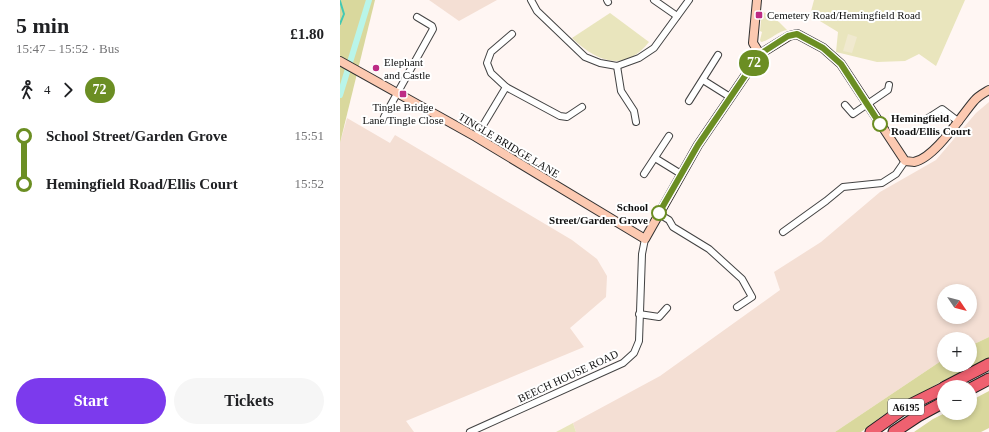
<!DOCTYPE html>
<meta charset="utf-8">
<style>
:root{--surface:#fff;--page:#f6f6f6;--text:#202124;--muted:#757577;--accent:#7c3aed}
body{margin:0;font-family:"Times New Roman",serif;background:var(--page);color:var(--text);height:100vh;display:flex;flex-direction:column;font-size:15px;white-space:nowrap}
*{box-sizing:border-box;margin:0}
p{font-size:13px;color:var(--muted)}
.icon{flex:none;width:22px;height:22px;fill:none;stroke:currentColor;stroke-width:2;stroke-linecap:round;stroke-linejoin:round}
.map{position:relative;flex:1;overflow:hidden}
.side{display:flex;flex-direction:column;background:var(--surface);width:340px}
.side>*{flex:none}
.badge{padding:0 8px;border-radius:13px;font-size:14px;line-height:26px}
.needle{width:26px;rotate:125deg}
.tools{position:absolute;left:597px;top:284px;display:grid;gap:8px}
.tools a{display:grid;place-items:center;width:40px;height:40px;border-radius:50%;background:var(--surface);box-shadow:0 2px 6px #0003;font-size:20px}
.map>.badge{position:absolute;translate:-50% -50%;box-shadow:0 0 0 2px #fff}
.legs{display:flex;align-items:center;gap:6px;height:44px;padding:0 16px;font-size:13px}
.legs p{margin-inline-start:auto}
.overview{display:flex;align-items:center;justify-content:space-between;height:68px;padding:0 16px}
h1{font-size:22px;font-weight:800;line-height:30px}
.button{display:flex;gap:8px;margin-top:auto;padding:8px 16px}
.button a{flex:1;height:46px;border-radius:24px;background:var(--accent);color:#fff;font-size:16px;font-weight:800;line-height:46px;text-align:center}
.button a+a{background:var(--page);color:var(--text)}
ul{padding:0 16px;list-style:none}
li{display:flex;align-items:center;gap:14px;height:48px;font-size:15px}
li i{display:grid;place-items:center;width:6px;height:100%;margin:0 5px;background:currentColor}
li i::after{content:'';width:10px;height:10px;margin:-5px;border:3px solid;border-radius:50%;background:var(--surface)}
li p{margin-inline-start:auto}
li:first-child i{background:linear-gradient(#0000 50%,currentColor 0)}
li:last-child i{background:linear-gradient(currentColor 50%,#0000 0)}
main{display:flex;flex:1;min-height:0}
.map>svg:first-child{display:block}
.farmland{fill:#f4dfd4;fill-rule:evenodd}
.green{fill:#e9e5bd}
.forest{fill:#d9d89d}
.pitch{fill:#f0e9cf}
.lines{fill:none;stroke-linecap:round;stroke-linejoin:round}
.stream{stroke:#43c9b3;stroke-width:2}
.canal{stroke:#b9f5e9;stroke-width:6}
.street-casing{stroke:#434343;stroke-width:8}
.secondary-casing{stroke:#323232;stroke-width:10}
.highway-casing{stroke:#212121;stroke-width:13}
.street{stroke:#fff;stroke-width:6}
.secondary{stroke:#fcc9b1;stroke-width:8}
.highway{stroke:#ef6170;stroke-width:11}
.line-1-casing{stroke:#fff;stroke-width:9}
.line-1{stroke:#6b8e23;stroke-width:6}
.poi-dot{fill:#bd2b84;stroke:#fff;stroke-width:1.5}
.stop-1-dot{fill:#fff;stroke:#6b8e23;stroke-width:2}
.labels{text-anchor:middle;stroke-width:4;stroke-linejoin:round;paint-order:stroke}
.shield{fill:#fff;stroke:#585858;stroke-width:1}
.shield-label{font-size:10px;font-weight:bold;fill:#101010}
.poi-label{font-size:11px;fill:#101010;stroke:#fff;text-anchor:start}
.stop-label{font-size:11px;font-weight:bold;fill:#101010;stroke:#fff;text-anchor:start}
.street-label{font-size:11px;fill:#101010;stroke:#fff}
</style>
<main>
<section class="side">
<div class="overview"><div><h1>5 min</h1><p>15:47 – 15:52 · Bus</p></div><b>£1.80</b></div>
<div class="legs"><svg class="icon" aria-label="walk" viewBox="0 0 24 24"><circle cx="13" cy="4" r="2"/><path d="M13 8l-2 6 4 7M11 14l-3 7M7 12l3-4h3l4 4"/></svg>4<svg class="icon" aria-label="forward" viewBox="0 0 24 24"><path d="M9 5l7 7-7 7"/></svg><b class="badge" style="background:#6b8e23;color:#fff">72</b></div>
<ul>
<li><i style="color:#6b8e23"></i><b>School Street/Garden Grove</b><p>15:51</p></li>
<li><i style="color:#6b8e23"></i><b>Hemingfield Road/Ellis Court</b><p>15:52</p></li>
</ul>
<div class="button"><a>Start</a><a>Tickets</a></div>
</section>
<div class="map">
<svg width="649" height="432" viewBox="0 0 649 432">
<rect width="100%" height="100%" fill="#fff6f3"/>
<g class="farmland">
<path d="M89 0H157L119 21Z"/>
<path d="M649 102V337L630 346V339H604V359L495 432H236L233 423 320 376 440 290 434 272 481 242 540 192 596 160 636 113ZM604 291H630V317H604Z"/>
<path d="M7 118 50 143 55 135 232 240 257 259 267 276 266 297 230 328 244 347 66 421 74 432H0V143Z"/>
</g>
<g class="green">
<path d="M474 0H625L596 66 579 54 565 61 537 62 496 52 498 32 470 15Z"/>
<path d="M422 11 439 22 447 30C438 31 431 40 421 42L420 40 422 32 420 31Z"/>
<path d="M270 13 309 42C284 73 257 62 232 38Z"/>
<path d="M233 423 236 432H216Z"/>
</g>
<g class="forest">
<path d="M0 0H35L0 143Z"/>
<path d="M649 337V358L597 384 542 416 521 432H495L601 361 604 359V365H630V346Z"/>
<path d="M649 391V428L641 432H574L593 419 605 413H630V401Z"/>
</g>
<path class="pitch" d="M508 34 517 37 512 53 503 51Z"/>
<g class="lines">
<path class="stream" d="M0 1 4 14 0 24"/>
<path class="canal" d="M0 95 29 0"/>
<defs>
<g id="street">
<path d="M191 0 197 11 245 57 260 63 277 66 299 58 314 48 349 0"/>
<path d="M267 0 268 2"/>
<path d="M314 0 337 16"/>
<path d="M172 34 151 52 147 63 151 73 166 87 220 116 227 117 242 107"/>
<path d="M277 66 281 91 294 111 296 122"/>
<path d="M363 80 390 97"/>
<path d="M349 101 378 55"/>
<path d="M505 105 513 114 548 90 549 85"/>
<path d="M44 117 93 29 92 26 77 17"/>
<path d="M585 120 602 109 619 122"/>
<path d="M136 137 166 87"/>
<path d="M315 158 341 174"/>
<path d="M304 174 329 136"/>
<path d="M319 214 329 220 333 227 369 249 402 279 412 297 397 307"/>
<path d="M443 232 486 201 503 187 542 183 556 174 565 161"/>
<path d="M299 314 319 317 327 308"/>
<path d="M130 432 283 363 294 353 299 341 302 254 305 239"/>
</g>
<g id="secondary">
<path d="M417 0 413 43 420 54"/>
<path d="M0 61 136 137 305 239 358 145 420 54 449 36 457 34 483 48 501 64 565 161C568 161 572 162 574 162 595 158 621 116 634 101 638 96 644 93 649 90"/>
</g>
<g id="highway">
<path d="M605 387 649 364"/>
<path d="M630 389 649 379"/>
<path d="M531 432 566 407 604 388"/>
<path d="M554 432 578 416 604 402"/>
</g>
</defs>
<use href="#street" class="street-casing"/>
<use href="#secondary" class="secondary-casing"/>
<use href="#highway" class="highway-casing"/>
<use href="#street" class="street"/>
<use href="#secondary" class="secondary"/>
<use href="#highway" class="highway"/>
</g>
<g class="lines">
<defs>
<path id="line-1" d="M319 213 358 145 420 54 448 36 457 34 483 48 501 64 540 124"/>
</defs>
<use href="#line-1" class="line-1-casing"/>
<use href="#line-1" class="line-1"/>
</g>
<g class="poi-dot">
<rect x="415" y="11" width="8" height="8" rx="2"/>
<circle cx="36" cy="68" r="4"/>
<rect x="59" y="90" width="8" height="8" rx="2"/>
</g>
<g class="stop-1-dot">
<circle cx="540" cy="124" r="7"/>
<circle cx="319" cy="213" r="7"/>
</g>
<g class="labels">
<rect class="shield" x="548" y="399" width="36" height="16" rx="3"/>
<g class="shield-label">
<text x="566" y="411">A6195</text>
</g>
<g class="poi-label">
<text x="427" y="19">Cemetery Road/Hemingfield Road</text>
<text x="44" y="66">Elephant<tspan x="44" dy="13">and Castle</tspan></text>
<text x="63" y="111" text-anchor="middle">Tingle Bridge<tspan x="63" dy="13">Lane/Tingle Close</tspan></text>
</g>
<g class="stop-label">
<text x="551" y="122">Hemingfield<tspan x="551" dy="13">Road/Ellis Court</tspan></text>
<text x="308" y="211" text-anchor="end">School<tspan x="308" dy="13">Street/Garden Grove</tspan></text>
</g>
<g class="street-label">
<text transform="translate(169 145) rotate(31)" y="4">TINGLE BRIDGE LANE</text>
<text transform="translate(228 376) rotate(-25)" y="4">BEECH HOUSE ROAD</text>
</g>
</g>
</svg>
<div class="tools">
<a><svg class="needle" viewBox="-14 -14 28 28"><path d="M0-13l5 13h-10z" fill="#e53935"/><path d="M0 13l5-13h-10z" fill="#757577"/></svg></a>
<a>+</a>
<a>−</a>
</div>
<b class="badge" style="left:414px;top:63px;background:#6b8e23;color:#fff">72</b>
</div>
</main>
